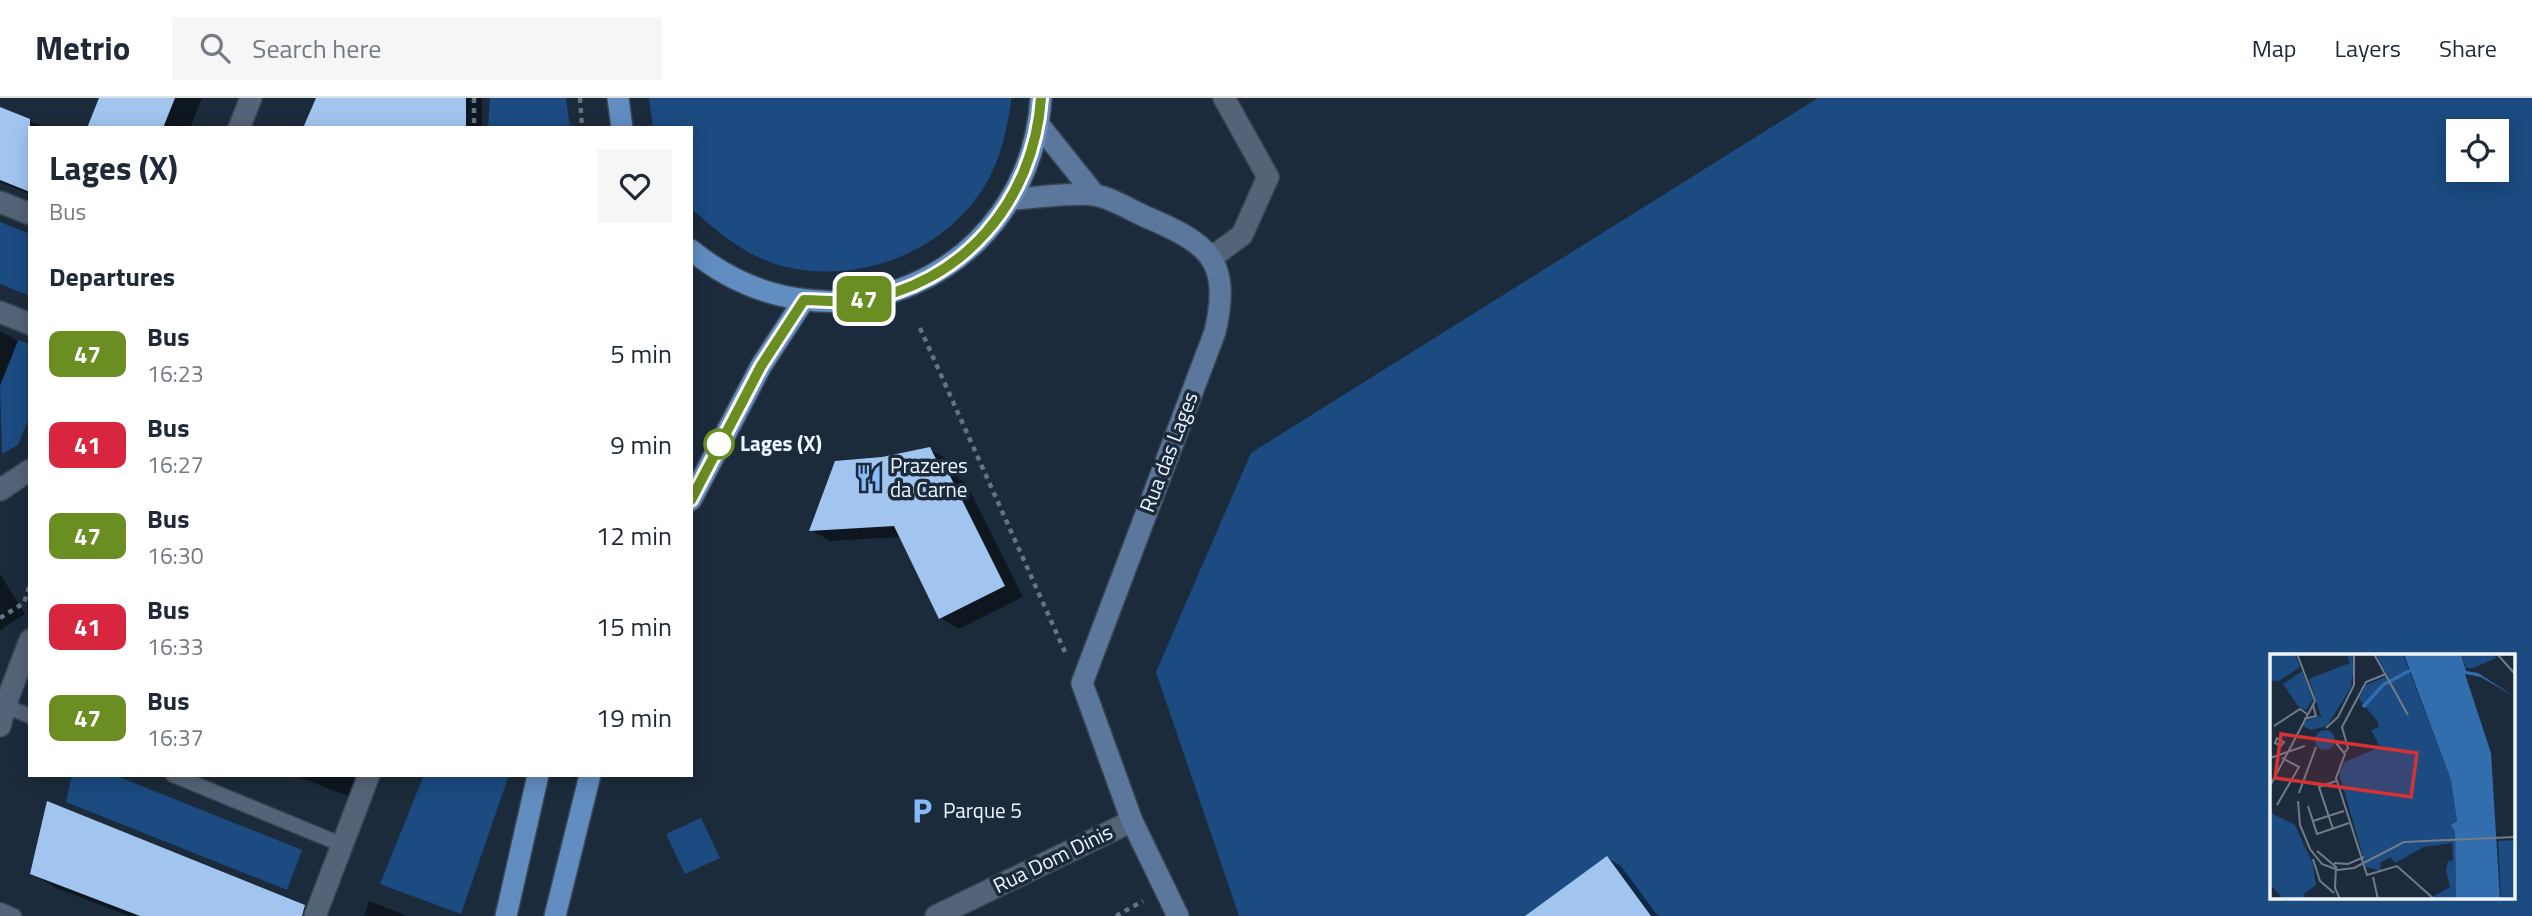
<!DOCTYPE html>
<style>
:root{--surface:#fff;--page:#f6f6f7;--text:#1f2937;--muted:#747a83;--line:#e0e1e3}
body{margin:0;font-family:"Titillium Web",sans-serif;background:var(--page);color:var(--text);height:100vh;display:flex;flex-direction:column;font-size:26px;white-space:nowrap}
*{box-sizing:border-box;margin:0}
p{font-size:23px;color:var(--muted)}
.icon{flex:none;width:38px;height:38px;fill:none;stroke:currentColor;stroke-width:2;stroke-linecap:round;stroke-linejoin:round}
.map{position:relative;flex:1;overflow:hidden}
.sheet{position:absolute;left:28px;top:28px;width:665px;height:651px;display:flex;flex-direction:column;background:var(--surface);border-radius:0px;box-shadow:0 4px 18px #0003}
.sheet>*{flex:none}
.badge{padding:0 14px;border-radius:10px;font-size:24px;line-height:46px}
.controls{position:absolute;left:2446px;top:21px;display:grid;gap:14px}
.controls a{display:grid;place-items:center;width:63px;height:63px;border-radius:0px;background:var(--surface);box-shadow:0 4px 18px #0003;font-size:35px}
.map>.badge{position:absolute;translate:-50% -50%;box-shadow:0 0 0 4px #fff}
h2{padding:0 21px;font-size:26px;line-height:63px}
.round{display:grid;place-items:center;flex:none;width:74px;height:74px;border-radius:0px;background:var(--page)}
.summary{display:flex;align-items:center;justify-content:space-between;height:119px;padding:0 21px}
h1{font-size:33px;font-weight:700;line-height:52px}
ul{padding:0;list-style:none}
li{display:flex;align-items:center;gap:21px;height:91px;padding:0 21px}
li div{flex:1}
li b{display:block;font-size:26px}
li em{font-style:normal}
li .badge{min-width:77px;font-weight:700;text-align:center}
header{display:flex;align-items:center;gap:42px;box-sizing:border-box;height:98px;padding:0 35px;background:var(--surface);border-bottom:2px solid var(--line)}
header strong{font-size:33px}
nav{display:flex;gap:38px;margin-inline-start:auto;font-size:24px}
.search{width:490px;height:63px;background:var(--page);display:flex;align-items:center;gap:18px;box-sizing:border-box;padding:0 24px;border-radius:0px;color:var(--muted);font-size:26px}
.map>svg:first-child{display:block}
.green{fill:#1b4b81;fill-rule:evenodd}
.shadow{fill:#0007}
.building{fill:#a2c5f0}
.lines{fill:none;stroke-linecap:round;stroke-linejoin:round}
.lane-casing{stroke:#394553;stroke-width:17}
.street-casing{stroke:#394553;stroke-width:24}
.secondary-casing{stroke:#394553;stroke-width:24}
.primary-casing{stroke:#394553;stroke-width:24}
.path{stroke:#667381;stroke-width:4.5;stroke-dasharray:5 5;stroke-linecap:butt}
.lane{stroke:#546478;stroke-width:14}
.street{stroke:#546478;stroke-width:21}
.secondary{stroke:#5b789c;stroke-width:21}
.primary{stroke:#618dc1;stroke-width:21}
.line-casing{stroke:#fff;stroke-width:16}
.line{stroke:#6b8e23;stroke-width:10}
.stop-dot{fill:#fff;stroke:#6b8e23;stroke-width:3.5}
.labels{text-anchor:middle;stroke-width:7;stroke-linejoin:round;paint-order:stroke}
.stop-label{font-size:21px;font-weight:bold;fill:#eef5ff;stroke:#1c2b3c;text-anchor:start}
.street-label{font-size:21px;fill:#eef5ff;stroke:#1c2b3c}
.poi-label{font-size:21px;fill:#eef5ff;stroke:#1c2b3c;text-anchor:start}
.inset-river{fill:none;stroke:#326dae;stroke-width:3.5}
.inset-road{fill:none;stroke:#707c8a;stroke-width:2}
.view{fill:#d73233;fill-opacity:0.15;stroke:#d73233;stroke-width:3.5}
.inset-edge{fill:none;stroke:#eef5ff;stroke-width:3.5}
</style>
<header>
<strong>Metrio</strong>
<div class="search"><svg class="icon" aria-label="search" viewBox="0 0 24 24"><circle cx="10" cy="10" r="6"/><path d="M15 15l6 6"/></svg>Search here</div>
<nav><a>Map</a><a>Layers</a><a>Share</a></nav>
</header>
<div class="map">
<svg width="2532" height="818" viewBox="0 0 2532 818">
<rect width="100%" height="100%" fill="#1c2b3c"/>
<g class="green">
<path d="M490 0H566L570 30H488Z"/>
<path d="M649 0H1011V5C1007 28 1003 50 993 72 958 149 863 189 782 168 747 158 719 136 693 112L691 30H653Z"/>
<path d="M1818 0H2532V818H1239L1156 574 1251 355ZM2459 33H2497V72H2459ZM2271 557H2513V799H2271Z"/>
<path d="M0 124 30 136V198L0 186Z"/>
<path d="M18 242 30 246V318L18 347 2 356 0 287Z"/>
<path d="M72 677H114L302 752 287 792 66 704Z"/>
<path d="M424 677H509L461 816 380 786Z"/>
<path d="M701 720 720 760 685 776 666 736Z"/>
</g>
<g class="shadow">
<path d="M101 0H202L190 30H89Z"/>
<path d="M318 0H482V30H306Z"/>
<path d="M0 11 47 30H30V96L0 84Z"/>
<path d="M0 233 18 243 0 288Z"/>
<path d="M929 351 949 362 958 380 966 385 1023 499 959 531 940 520 901 439 830 443 811 432 882 361Z"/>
<path d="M0 476 25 516 0 532Z"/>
<path d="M294 677H382L370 707Z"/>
<path d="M1607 760 1621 768 1658 818H1536Z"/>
<path d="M32 775 301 807 321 818H129L56 790Z"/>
<path d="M369 803 407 818H364Z"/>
</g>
<g class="building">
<path d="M99 0H175L163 30H87Z"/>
<path d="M316 0H466V30H303Z"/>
<path d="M0 9 30 21V94L0 82Z"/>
<path d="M930 349 942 373 947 372 1005 488 939 521 894 428 809 433 835 363 882 359Z"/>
<path d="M47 703 305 807 302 818H140L30 776Z"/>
<path d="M1607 758 1651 818H1525Z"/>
</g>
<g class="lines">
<defs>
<g id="lane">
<path d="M5 608 30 618"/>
<path d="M173 677 343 747"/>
<path d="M0 812 14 818"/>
</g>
<g id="street">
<path d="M239 30 251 0"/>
<path d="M0 104 30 116"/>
<path d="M1211 160 1242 137 1268 79 1224 0"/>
<path d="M0 214 30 226"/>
<path d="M0 392 30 372"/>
<path d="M0 628 5 608 30 542"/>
<path d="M315 818 369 677"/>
<path d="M936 818 1132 723"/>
</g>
<g id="secondary">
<path d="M1039 27 1095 97"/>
<path d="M1012 101C1036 100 1071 94 1094 97 1110 99 1129 111 1144 118 1207 145 1232 160 1215 234L1082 585 1132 723 1178 818"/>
</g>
<g id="primary">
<path d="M618 0 622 30"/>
<path d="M691 152C830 266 1029 179 1041 0"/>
<path d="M691 402 761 268 804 202"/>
<path d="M506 818 538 677"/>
<path d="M555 818 590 677"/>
</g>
</defs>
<use href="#lane" class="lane-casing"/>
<use href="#street" class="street-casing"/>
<use href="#secondary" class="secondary-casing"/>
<use href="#primary" class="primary-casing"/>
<g class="path">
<path d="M474 0V30"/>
<path d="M580 0 582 30"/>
<path d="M920 230 1065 554"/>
<path d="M0 520 24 505 30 486"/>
<path d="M1116 818 1143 803"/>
</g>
<use href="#lane" class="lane"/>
<use href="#street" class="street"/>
<use href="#secondary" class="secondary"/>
<use href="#primary" class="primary"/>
</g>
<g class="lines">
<defs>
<path id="line" d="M691 402 761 268 804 202C821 202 841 205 858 203 962 188 1034 103 1041 0"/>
</defs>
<use href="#line" class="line-casing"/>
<use href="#line" class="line"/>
</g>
<defs>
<symbol id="restaurant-bare" viewBox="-9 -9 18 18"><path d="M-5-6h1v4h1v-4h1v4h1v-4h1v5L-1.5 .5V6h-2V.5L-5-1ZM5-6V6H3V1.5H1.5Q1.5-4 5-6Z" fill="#86bbfb" stroke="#1c2b3c" stroke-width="2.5" paint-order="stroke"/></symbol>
<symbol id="parking-bare" viewBox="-9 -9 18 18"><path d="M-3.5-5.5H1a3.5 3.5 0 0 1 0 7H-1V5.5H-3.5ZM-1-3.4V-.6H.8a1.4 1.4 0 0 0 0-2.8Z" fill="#86bbfb" stroke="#1c2b3c" stroke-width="2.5" paint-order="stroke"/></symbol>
</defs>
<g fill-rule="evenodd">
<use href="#restaurant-bare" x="850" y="361" width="38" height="38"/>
<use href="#parking-bare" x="903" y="694" width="38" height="38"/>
</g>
<circle class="stop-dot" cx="719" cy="346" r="14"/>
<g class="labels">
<g class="stop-label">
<text x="740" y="353">Lages (X)</text>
</g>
<g class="street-label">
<text transform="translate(1169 354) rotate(-69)" y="7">Rua das Lages</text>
<text transform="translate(1053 761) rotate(-26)" y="7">Rua Dom Dinis</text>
</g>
<g class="poi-label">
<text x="890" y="375">Prazeres<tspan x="890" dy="24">da Carne</tspan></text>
<text x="943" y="720">Parque 5</text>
</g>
</g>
<g transform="translate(2270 556)">
<rect width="245" height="245" fill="#1c2b3c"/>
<path d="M0 0H25L30 13 9 27 0 26ZM77 0H82L84 15 80 35 57 72 41 76 33 72 36 67 50 62 52 65 39 25 80 9ZM106 0H133L181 126 187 167 181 171 185 176 186 245 162 243 180 233 176 216 178 207 183 206 182 189 154 193 125 209 120 203 110 209 111 217 96 213 69 119 75 108 110 93 101 76 109 73 107 67 89 45 96 31 118 22ZM224 0 226 4 203 14H196L192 1ZM32 17 43 45 36 56 28 52 13 30ZM45 86a10 10 0 1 1 20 0a10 10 0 1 1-20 0ZM0 151 3 160 25 171 43 210 46 231 34 240 36 245H13L0 230ZM245 186V242L231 245 228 187Z" fill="#1b4b81"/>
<path d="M134 0H191L196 17 208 19 245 43 211 23 195 20 221 99 230 245H186L185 177 181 171 187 167 181 126Z" fill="#326dae"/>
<path class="inset-river" d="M93 53 113 31 141 16"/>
<path class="inset-road" d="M104 0 138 61M227 0 245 20M34 65 46 62 43 51M4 72 30 55 37 60M56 74 68 63 84 31V0M7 84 14 88 11 92 5 89ZM66 89 75 100 66 124 97 221 127 212 164 245M75 98 78 94 72 73 96 28 116 20M0 104 35 92M0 132 45 47 27 0M29 139 46 93M28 147 30 171 40 195 52 210 68 216 84 214 134 188 245 183M7 151 29 113 12 104M38 152 47 180 79 169M43 167 74 157M63 175 49 133 66 127M47 197 66 213 65 234 70 245M43 205 50 227 64 239M64 209 78 210 94 203M103 223 108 245"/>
<path class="view" d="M11 80 147 99 141 143 5 124Z"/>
<rect width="245" height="245" class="inset-edge"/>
</g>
</svg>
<div class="controls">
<a><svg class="icon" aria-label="locate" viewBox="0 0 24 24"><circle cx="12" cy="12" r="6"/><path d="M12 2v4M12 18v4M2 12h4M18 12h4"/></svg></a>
</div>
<b class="badge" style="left:864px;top:201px;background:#6b8e23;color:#fff">47</b>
<section class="sheet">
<div class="summary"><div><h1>Lages (X)</h1><p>Bus</p></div><a class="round"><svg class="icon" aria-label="heart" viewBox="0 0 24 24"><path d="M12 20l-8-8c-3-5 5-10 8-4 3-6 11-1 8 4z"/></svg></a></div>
<h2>Departures</h2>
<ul>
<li><span class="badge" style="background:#6b8e23;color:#fff">47</span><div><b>Bus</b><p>16:23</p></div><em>5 min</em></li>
<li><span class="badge" style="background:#d7263d;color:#fff">41</span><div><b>Bus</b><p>16:27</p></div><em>9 min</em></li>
<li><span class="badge" style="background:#6b8e23;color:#fff">47</span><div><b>Bus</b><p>16:30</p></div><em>12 min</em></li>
<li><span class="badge" style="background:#d7263d;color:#fff">41</span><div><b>Bus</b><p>16:33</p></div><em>15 min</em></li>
<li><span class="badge" style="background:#6b8e23;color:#fff">47</span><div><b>Bus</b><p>16:37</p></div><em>19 min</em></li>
</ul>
</section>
</div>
